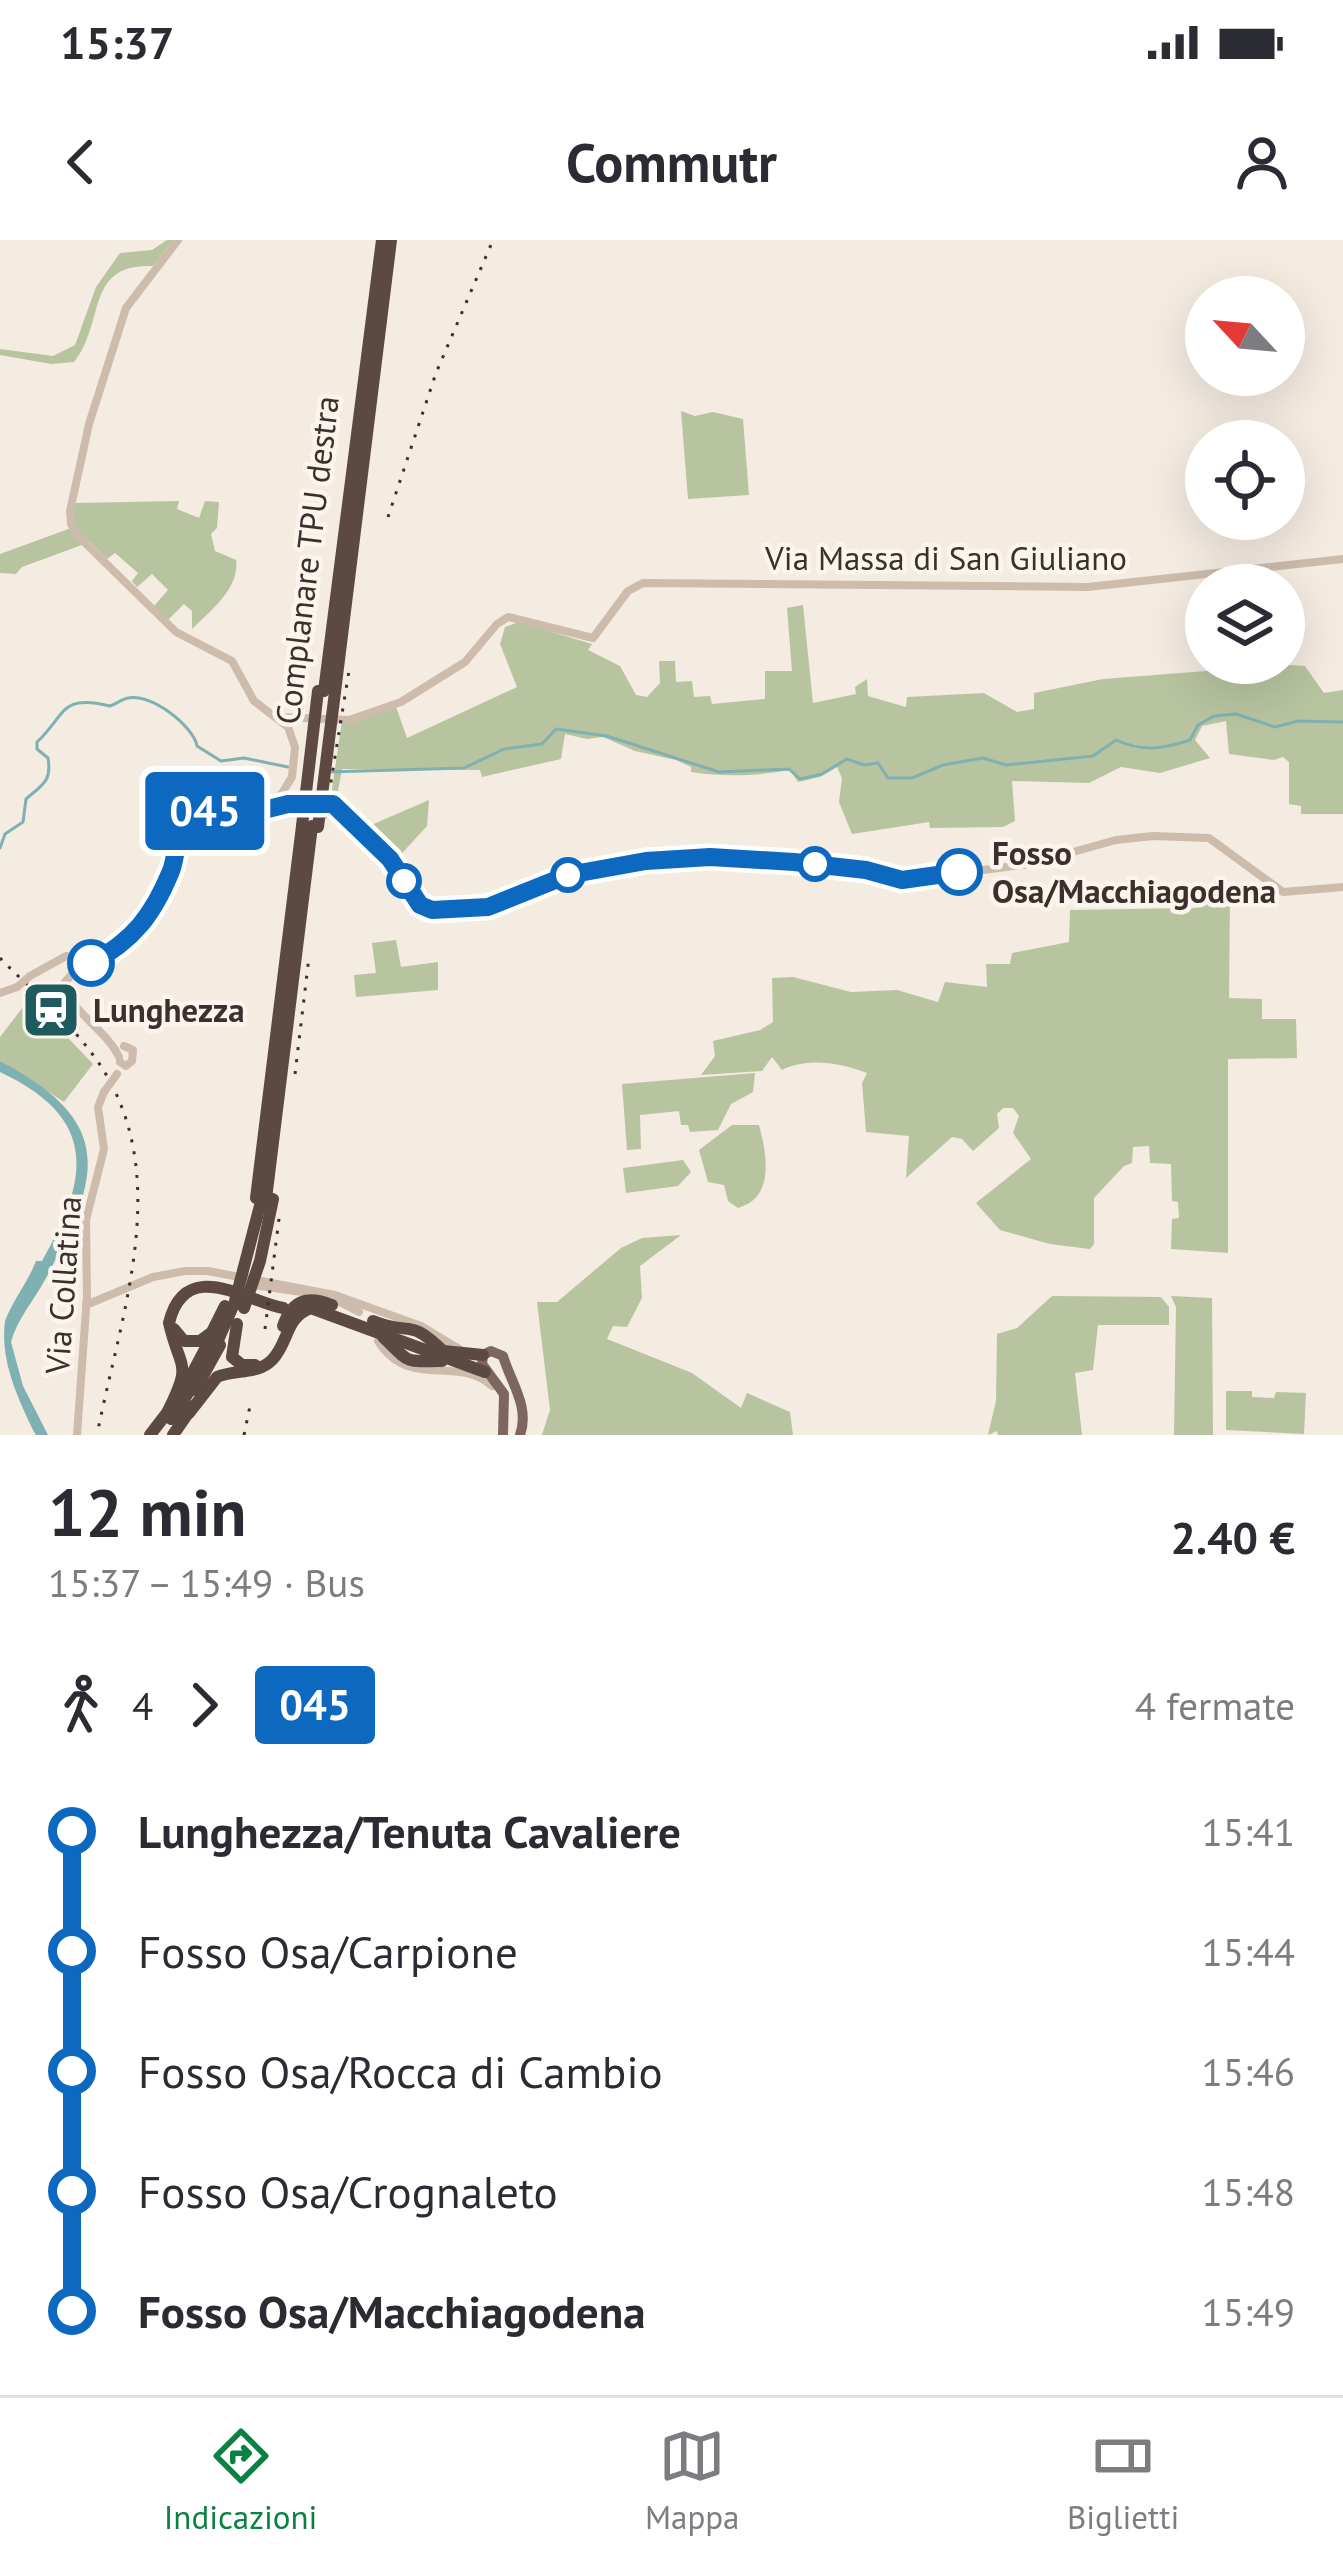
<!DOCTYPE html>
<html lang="it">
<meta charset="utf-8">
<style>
:root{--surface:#fff;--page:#f7f7f7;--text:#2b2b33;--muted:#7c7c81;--line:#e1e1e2;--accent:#0b8043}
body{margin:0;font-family:"PT Sans",sans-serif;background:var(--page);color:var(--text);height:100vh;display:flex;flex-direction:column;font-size:45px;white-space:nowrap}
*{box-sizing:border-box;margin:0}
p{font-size:39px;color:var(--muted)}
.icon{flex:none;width:66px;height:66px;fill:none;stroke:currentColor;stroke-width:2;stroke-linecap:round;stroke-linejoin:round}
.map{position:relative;height:1195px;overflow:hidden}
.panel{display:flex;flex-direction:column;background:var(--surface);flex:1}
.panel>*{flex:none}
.badge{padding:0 24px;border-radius:9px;font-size:42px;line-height:78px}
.needle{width:78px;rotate:296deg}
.tools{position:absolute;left:1185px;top:36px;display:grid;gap:24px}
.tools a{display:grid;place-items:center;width:120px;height:120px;border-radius:50%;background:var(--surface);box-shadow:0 12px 48px #0002;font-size:60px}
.map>.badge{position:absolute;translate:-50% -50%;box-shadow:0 0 0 6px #fff}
.legs{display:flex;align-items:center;gap:18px;height:132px;padding:0 48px;font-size:39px}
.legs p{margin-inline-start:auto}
.summary{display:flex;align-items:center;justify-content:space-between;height:204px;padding:0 48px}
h1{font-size:66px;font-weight:800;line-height:90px}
ul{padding:0 48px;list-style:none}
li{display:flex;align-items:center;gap:42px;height:120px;font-size:45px}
li i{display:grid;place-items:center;width:18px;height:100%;margin:0 15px;background:currentColor}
li i::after{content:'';width:30px;height:30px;margin:-15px;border:9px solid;border-radius:50%;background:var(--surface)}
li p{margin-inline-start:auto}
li:first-child i{background:linear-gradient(#0000 50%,currentColor 0)}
li:last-child i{background:linear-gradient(currentColor 50%,#0000 0)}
.status{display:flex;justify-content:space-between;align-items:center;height:84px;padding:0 60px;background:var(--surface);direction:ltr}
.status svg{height:33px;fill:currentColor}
header{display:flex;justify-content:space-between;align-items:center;height:156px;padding:0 48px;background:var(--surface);font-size:54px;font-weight:800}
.dock{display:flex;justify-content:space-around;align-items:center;height:168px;border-top:3px solid var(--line);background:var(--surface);font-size:33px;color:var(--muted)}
.dock a{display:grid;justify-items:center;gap:6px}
.dock .selected{color:var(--accent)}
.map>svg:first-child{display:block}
.green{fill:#b8c4a0}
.water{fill:#7fb0b2}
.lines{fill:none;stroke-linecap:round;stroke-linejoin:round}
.stream{stroke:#7fb0b2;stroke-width:3}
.minor{stroke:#cdbbac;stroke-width:8}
.major{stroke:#7d675c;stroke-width:10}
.highway{stroke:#5c4a42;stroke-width:12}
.rail{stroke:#3b302b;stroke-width:3;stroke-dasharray:3 9;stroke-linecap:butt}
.minor-bridge{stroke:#cdbbac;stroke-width:8}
.highway-bridge{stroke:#5c4a42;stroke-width:12}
.line-1-casing{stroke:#fff;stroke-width:27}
.line-1{stroke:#0c69bf;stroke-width:18}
.stop-1-dot{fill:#fff;stroke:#0c69bf;stroke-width:6}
.labels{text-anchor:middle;stroke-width:9;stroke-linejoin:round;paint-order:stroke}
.street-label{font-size:33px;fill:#3b302b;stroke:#fbf5ee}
.stop-label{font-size:33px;font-weight:bold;fill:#3b302b;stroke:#fbf5ee;text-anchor:start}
.poi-label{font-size:33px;font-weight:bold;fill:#3b302b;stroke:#fbf5ee;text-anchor:start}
</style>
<div class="status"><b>15:37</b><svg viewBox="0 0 49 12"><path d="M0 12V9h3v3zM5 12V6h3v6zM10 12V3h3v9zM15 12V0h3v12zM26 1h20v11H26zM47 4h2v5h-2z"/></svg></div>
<header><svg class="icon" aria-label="back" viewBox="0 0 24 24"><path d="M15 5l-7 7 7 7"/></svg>Commutr<svg class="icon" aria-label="person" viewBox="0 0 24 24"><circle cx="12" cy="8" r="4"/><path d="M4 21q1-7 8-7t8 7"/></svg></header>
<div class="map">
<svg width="1343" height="1195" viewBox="0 0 1343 1195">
<rect width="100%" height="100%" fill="#f4ebe1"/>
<g class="green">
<path d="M167 0H173L153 26C84 23 106 83 74 122L51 124 0 115V109L53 116 75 105 96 47 120 13 152 10Z"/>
<path d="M681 171 695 176 713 172 743 179 749 255 688 259Z"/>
<path d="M179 261 177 269 199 278 205 261 219 262 217 288 211 294 215 311 236 320C240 348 211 370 192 389V371L184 364 168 380 154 366 168 350 152 334 137 347 132 341 138 333 115 313 107 319 90 302 22 327 16 334 0 333V314L74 287V263Z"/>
<path d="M803 365 813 463 856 454 855 447 867 439 868 456 906 467 907 457 984 453 1017 472 1034 469V453L1103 439 1233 429 1246 436 1256 435 1254 423 1305 426 1324 453 1343 450V574H1301V566L1289 564V522L1283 517 1274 520 1229 514 1226 481 1202 486 1195 500 1210 518 1160 533 1121 527 1089 543 1012 541 1015 581 1003 587 930 588 929 582 852 594 839 562 842 538 837 527 820 537 798 542 790 530C756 536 725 537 691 532V527L676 520 635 511 603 497 587 499 565 494 561 519 482 537 480 530 342 529 337 556 362 589 429 560 427 586 393 623 330 563 342 481 395 464 407 498 517 447 500 404 505 387 519 382 592 404 588 410 620 426 636 455 647 457 660 443 659 421H675L676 442 692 441 694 457 710 456 712 464 765 459V431H792L787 368Z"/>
<path d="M1207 652 1230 656 1229 758 1262 759V779H1296L1297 818 1228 819V1013L1171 1009 1172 979 1179 978 1178 962 1172 961 1171 924 1150 923 1149 906 1133 907 1132 923 1124 926 1094 958V1004L1090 1009 1050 1004 1000 990 976 963 1031 919 1013 893 1019 876 1013 868H1003L997 874 999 888 973 911 962 899 952 897 906 938 909 896 866 892 862 843 867 833C840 823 809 817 782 830L772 817 762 831 701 835 715 816 713 801 760 790 773 782 772 738 793 737 851 752 897 750 938 762 945 742 987 747 986 724H1010L1012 713 1069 702 1070 670 1195 668Z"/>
<path d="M396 700 401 727 438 722V750L356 757 354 735 376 733 372 703Z"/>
<path d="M30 758 93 824 64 862 0 821V797Z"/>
<path d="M755 833 753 852 731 864 718 890 690 892 688 885H681L679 871 640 875 641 909 627 910 622 844Z"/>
<path d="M732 885H759C767 914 775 958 738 968L728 961 724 945 708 942 699 910Z"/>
<path d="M683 920 691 932 678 946 626 953 623 928Z"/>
<path d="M681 995 640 1026 642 1058 627 1087 613 1086 607 1099 692 1133 741 1168 747 1153 790 1172 793 1195H542L550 1170 537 1062H557L621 1008 642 998Z"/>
<path d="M1052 1056 1161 1057 1169 1067V1085H1098L1093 1130 1075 1133 1082 1195H998L997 1191 988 1195 996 1161 997 1094 1017 1088Z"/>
<path d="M1171 1056 1212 1058 1213 1195H1174L1176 1067Z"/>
<path d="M1226 1151H1252V1157L1274 1158 1276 1152 1306 1153 1304 1194 1226 1190Z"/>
</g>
<path class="water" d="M0 821C115 882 102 934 46 1038 35 1059 17 1079 11 1102L23 1146 48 1195H36L33 1190C17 1156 0 1120 5 1081 13 1060 28 1042 36 1021H42C90 937 98 878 0 832Z"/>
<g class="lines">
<g class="stream">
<path d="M328 532 464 528 504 509 542 504 556 489 607 496 719 532 789 529 800 539 822 534 847 519 864 525 878 523 888 538H912L943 525 983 518 1006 525 1093 516 1116 500C1142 512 1163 509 1190 500L1198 485 1214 476 1236 474 1275 487 1298 481 1343 482"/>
<path d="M0 608 5 594 23 582 26 559C42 545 52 542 48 518L37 509V502C67 474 59 454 110 466 116 464 122 459 128 458 152 453 194 487 197 506L221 521 244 518 288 527"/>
</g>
<g class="minor">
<path d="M178 0 126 68 89 184 70 271 71 284 78 296 176 392 232 421 254 461 288 487 295 507 292 537 274 566"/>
<path d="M279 477 349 480 401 462 465 422 497 384 508 377 593 398 628 351 643 343 1088 347 1343 319"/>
<path d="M30 736 66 716 75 718 81 728"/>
<path d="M0 753 17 747"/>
<path d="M119 817C107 790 67 770 65 742L74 732 132 697 168 637 182 583 194 571 248 574 288 564H332L388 617 420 665 435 671 493 666 563 637 623 623 727 618 859 629 907 640 1030 624 1116 600 1153 596 1209 598 1283 652 1343 647"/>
<path d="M120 822 126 826 132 821 133 810 124 806"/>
<path d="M253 1045 309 1053"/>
<path d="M336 1060 359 1072"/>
<path d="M86 1065 153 1037 185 1031H208L335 1055 421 1086 461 1110"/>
<path d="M378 1101C410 1151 456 1114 492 1146"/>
<path d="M77 1195 87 1056 86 980 104 909 98 867 104 852"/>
</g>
<path class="major" d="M503 1195 504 1154 482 1124 483 1115 491 1111 503 1116C511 1143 530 1167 520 1195"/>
<g class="highway">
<path d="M324 451 382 0"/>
<path d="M335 452 391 0"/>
<path d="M256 958 302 586"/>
<path d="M266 959 312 586"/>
<path d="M373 1081C412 1097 407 1076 444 1112"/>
<path d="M237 1084 232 1117 242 1125H255"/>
<path d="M283 1086C292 1060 307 1055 332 1065"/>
<path d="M174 1089 184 1101H200L212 1092 225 1066"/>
<path d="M383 1097C410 1123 403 1122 442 1121"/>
<path d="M215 1107 233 1066"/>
<path d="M443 1111 483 1115"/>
<path d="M185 1147 212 1096"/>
<path d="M195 1150 220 1105"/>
<path d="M168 1171C193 1121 180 1131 169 1083 185 1016 246 1061 283 1068"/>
<path d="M189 1173 217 1137C236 1129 257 1135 272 1120 289 1103 285 1077 311 1068L485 1132"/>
<path d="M171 1179 196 1141"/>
<path d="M150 1195 170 1169"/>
<path d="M173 1195 193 1166"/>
</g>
<g class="rail">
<path d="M388 277 436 133 493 0"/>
<path d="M325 578 349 431"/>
<path d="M0 718C32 751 69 781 96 819 176 932 121 1072 97 1195"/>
<path d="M295 834 309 717"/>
<path d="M265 1089 280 971"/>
<path d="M244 1195 250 1166"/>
</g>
<g class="minor-bridge">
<path d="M17 747 30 736"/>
<path d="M104 852 117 834"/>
</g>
<g class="highway-bridge">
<path d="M302 586 318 451"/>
<path d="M318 587 335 452"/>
<path d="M234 1065 262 958"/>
<path d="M244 1068 260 1021 273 959"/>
</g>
</g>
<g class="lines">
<defs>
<path id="line-1" d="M91 723C133 701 153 675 171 631 179 610 174 583 194 571L248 574 288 564H333L390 619 420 665 432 670 488 667 568 635 646 621 710 617 794 622 866 630 902 640 959 632"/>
</defs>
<use href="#line-1" class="line-1-casing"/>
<use href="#line-1" class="line-1"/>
</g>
<defs>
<symbol id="station-square" viewBox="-11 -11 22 22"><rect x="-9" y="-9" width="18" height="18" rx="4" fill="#1f5a5e" stroke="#fbf5ee"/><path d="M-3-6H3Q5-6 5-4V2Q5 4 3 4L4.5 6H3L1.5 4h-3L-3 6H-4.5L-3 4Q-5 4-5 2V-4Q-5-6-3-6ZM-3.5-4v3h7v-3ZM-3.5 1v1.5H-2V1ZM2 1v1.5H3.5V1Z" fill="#fff"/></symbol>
</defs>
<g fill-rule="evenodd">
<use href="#station-square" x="18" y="737" width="66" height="66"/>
</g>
<g class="stop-1-dot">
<circle cx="815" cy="624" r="15"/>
<circle cx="959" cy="632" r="21"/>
<circle cx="568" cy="635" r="15"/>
<circle cx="404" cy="641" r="15"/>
<circle cx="91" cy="723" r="21"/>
</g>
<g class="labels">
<g class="street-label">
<text x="946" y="330">Via Massa di San Giuliano</text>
<text transform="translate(307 320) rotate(-83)" y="12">Complanare TPU destra</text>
<text transform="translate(63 1045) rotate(-86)" y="12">Via Collatina</text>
</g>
<g class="stop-label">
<text x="992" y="625">Fosso<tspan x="992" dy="38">Osa/Macchiagodena</tspan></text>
</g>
<g class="poi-label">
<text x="93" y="782">Lunghezza</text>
</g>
</g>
</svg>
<div class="tools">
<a><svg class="needle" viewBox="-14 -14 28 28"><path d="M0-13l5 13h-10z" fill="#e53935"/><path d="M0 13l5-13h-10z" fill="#7c7c81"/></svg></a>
<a><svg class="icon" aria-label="locate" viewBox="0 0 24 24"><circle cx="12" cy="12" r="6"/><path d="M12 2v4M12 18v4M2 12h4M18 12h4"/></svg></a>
<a><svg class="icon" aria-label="layers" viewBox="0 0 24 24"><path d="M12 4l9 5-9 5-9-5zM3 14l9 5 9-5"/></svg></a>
</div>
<b class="badge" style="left:205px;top:571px;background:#0c69bf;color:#fff">045</b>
</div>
<section class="panel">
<div class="summary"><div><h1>12 min</h1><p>15:37 – 15:49 · Bus</p></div><b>2.40 €</b></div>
<div class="legs"><svg class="icon" aria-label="walk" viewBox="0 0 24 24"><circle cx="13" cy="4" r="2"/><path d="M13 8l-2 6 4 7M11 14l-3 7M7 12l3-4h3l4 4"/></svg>4<svg class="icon" aria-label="forward" viewBox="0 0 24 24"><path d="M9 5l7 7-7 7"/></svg><b class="badge" style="background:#0c69bf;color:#fff">045</b><p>4 fermate</p></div>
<ul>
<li><i style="color:#0c69bf"></i><b>Lunghezza/Tenuta Cavaliere</b><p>15:41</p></li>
<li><i style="color:#0c69bf"></i><span>Fosso Osa/Carpione</span><p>15:44</p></li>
<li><i style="color:#0c69bf"></i><span>Fosso Osa/Rocca di Cambio</span><p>15:46</p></li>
<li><i style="color:#0c69bf"></i><span>Fosso Osa/Crognaleto</span><p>15:48</p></li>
<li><i style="color:#0c69bf"></i><b>Fosso Osa/Macchiagodena</b><p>15:49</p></li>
</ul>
</section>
<nav class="dock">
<a class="selected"><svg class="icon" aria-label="directions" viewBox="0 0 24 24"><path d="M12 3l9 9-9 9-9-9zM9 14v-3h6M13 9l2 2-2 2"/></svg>Indicazioni</a>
<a><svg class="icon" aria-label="map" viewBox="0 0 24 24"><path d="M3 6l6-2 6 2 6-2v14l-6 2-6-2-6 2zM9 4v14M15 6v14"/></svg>Mappa</a>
<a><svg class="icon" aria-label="tickets" viewBox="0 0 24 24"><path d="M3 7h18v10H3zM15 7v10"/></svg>Biglietti</a>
</nav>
